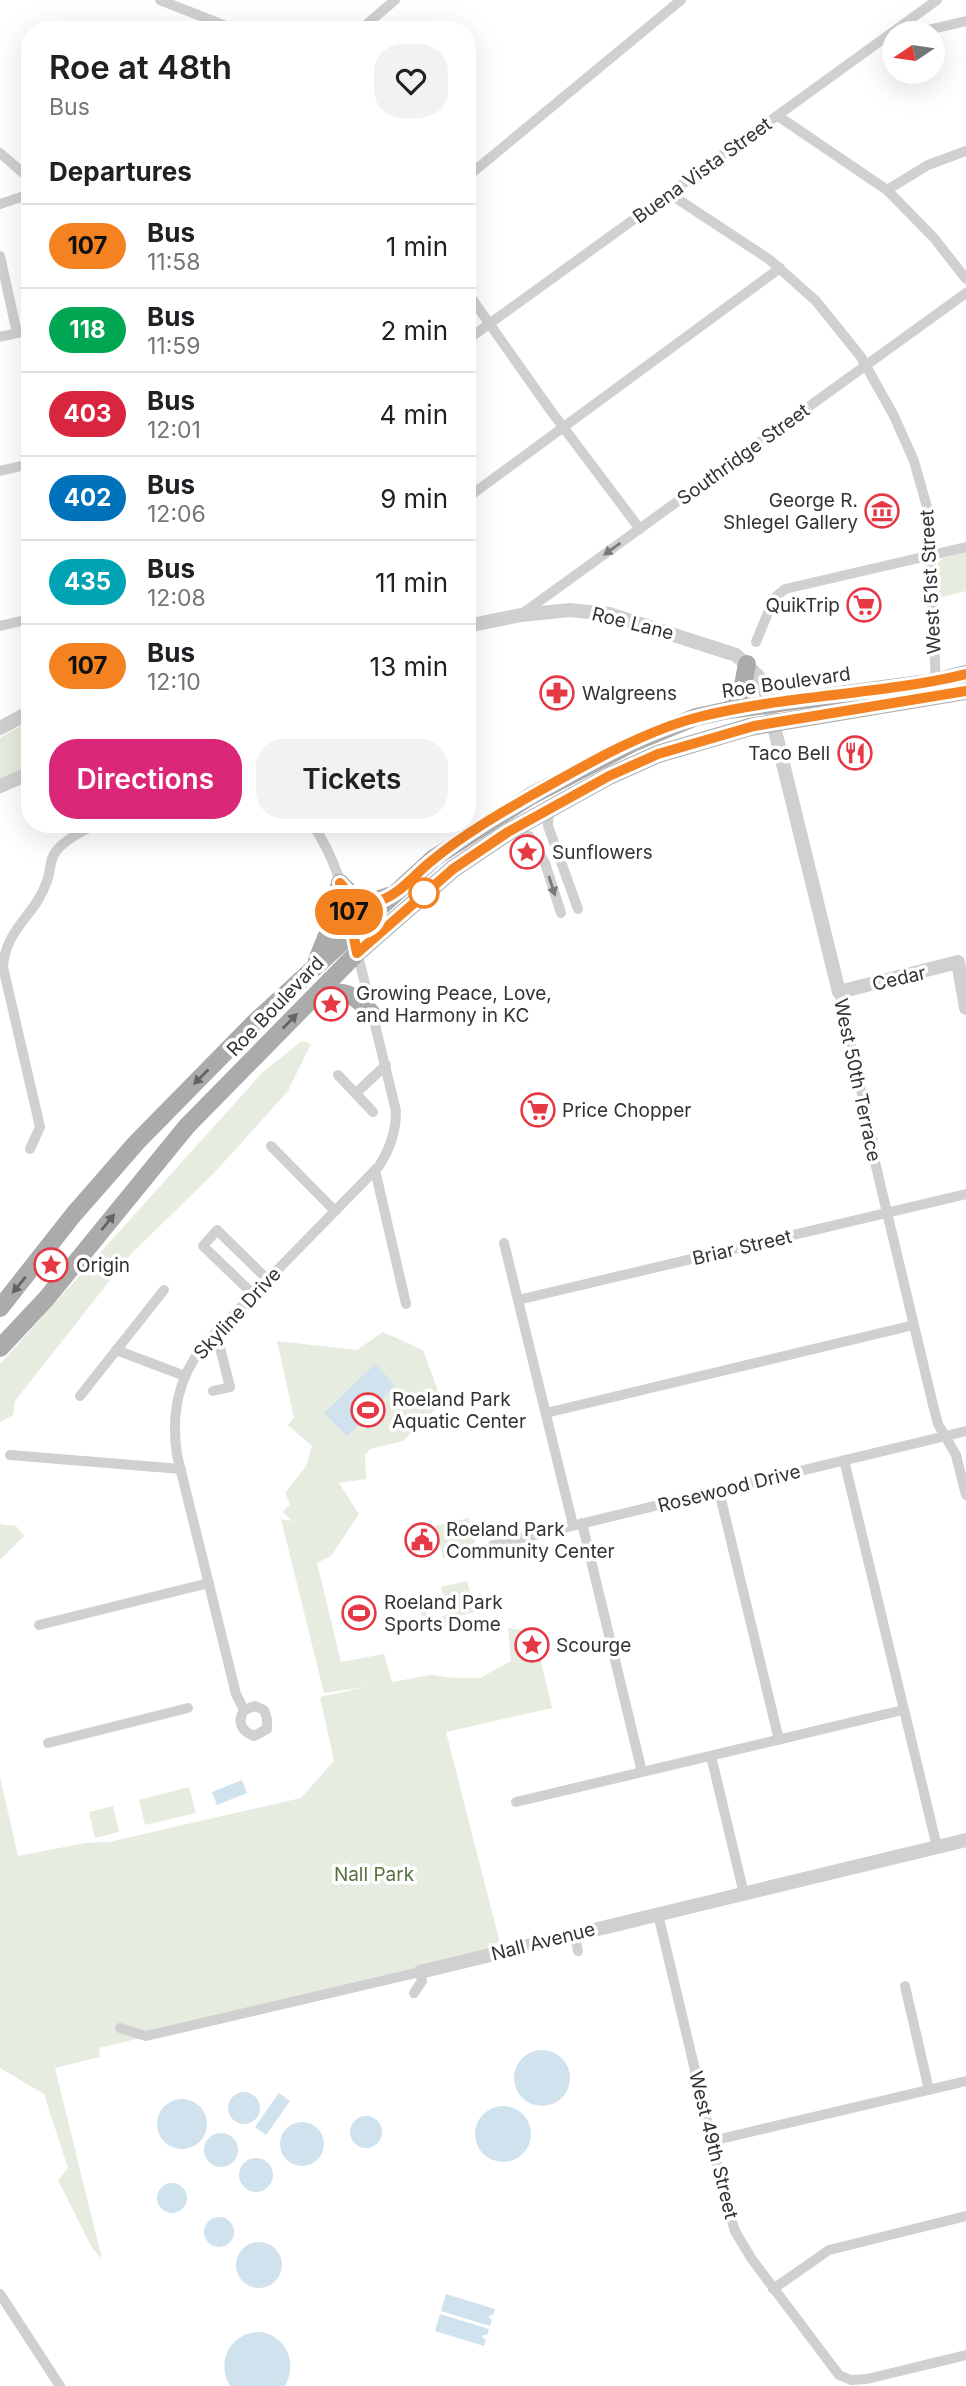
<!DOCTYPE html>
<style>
:root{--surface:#fff;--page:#f2f2f2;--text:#202124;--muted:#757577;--line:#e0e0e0;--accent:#db2777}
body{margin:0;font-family:Inter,sans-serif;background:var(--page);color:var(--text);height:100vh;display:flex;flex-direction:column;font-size:26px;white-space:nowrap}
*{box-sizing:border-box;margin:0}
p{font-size:23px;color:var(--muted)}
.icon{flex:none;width:38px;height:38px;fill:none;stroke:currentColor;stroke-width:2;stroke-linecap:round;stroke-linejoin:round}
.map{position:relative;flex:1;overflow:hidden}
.sheet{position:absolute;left:21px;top:21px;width:455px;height:812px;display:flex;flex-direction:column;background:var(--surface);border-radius:28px;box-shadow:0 7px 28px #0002}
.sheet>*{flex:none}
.badge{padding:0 14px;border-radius:23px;font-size:24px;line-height:46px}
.needle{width:46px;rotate:257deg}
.fabs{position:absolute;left:882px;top:21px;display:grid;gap:14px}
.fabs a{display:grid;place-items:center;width:63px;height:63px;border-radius:50%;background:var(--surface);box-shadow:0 7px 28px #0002;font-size:35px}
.map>.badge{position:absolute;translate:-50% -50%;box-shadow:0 0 0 4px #fff}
h2{padding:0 28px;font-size:26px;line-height:63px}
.round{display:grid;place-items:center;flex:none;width:74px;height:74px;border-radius:28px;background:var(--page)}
.head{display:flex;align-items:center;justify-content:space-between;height:119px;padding:0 28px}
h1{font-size:33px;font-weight:600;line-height:52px}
.button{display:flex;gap:14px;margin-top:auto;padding:14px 28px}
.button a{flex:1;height:80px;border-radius:28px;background:var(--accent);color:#fff;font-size:28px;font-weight:600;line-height:80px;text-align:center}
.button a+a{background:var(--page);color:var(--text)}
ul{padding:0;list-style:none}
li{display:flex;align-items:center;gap:21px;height:84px;padding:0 28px;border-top:2px solid var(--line)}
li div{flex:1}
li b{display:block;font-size:26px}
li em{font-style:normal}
li .badge{min-width:77px;font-weight:700;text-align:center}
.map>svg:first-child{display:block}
.green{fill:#e6ecdf}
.water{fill:#cfe2ee}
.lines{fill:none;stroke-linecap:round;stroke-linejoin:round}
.minor{stroke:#d0d0d0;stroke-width:10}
.tertiary{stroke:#d0d0d0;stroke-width:14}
.primary{stroke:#ababab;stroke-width:18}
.oneway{fill:#7a7a7a}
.oneway2{fill:#636363}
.line-casing{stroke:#fff;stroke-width:16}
.line{stroke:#f58220;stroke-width:10}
.stop-dot{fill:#fff;stroke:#f58220;stroke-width:3.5}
.labels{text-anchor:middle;stroke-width:7;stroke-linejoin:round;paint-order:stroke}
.street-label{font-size:19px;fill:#333;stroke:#fff}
.poi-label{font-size:19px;fill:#333;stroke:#fff;text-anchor:start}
.park-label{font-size:19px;fill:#56703f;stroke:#fff}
</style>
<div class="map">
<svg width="966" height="2386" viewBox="0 0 966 2386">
<rect width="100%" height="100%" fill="#fff"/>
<g class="green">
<path d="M966 552V591L939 598 938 563 943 558Z"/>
<path d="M30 721V765L0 778V738Z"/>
<path d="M302 1041 311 1044 288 1091 213 1174 129 1256 15 1401 13 1415 0 1422V1364L263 1072Z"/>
<path d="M383 1332 423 1350 442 1402 403 1441 370 1449 365 1455 366 1479 339 1483 359 1514 331 1556 317 1563 341 1662 384 1654 392 1682 431 1675 455 1678H480L511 1661 508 1628 534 1632 552 1708 446 1732 502 1951 99 2048 100 2057 55 2068 102 2259 92 2248 58 2180 68 2168 44 2094 0 2068V1777L18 1856 85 1843 109 1842 301 1798 334 1761 320 1697 366 1687 324 1693 281 1519 292 1521 283 1512 290 1504 285 1493 306 1466 312 1446 288 1425 294 1418 277 1341 357 1350Z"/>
<path d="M469 1518 475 1542 470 1551 443 1558 435 1526Z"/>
<path d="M0 1524 16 1526 24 1536 0 1560Z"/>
<path d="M467 1581 475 1612 449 1618 450 1625C434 1630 423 1618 414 1605L419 1604V1599L422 1598 428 1619 439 1618 449 1613 441 1587Z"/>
<path d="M189 1787 196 1813 145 1825 139 1800Z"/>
<path d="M113 1806 119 1832 95 1838 89 1812Z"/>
</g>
<g class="water">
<path d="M375 1364 395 1385 377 1405 363 1394 359 1397 372 1412 347 1436 324 1413Z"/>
<path d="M242 1780 247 1793 217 1805 212 1792Z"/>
<circle cx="542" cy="2078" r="28"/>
<circle cx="244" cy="2108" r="16"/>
<path d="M279 2093 290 2101 266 2135 255 2127Z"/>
<circle cx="182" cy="2124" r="25"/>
<circle cx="503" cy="2134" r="28"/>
<circle cx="366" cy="2132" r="16"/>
<circle cx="302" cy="2144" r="22"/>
<circle cx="221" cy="2150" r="17"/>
<circle cx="256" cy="2175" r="17"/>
<circle cx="172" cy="2198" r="15"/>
<circle cx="219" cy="2232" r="15"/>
<circle cx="259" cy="2265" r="23"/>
<path d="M446 2294 495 2309 493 2315H490L489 2318 492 2319 490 2326 441 2311Z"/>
<path d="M440 2314 489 2329 487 2335H483L482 2338 486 2339 484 2346 435 2331Z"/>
<path d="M261 2332C286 2337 297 2361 286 2384L284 2386H230C215 2361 231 2331 261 2332Z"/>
</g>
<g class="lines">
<g class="minor">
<path d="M160 0 236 30"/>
<path d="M360 30 395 0"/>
<path d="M915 33 966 21"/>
<path d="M778 116 887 190 934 238 966 279"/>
<path d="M0 153 30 179"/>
<path d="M467 177 681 0"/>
<path d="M887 190 928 165 966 151"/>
<path d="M670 194 770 260 816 301 861 357 894 416 914 461 929 514 936 687"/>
<path d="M0 204 30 194"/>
<path d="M0 256 17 333"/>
<path d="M467 292 551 411 640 529"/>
<path d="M0 337 30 330"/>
<path d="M467 340 937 0"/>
<path d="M0 471 30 464"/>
<path d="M467 498 780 268"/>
<path d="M523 613 966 293"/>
<path d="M0 626 30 619"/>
<path d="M756 642 774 598 785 589 966 547"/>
<path d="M549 810 548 826 578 909"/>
<path d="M312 824C335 856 346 897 354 935"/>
<path d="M508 832 529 836 545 863 561 913"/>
<path d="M839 992 873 1142 874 1158 933 1405 938 1424 956 1455 966 1495"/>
<path d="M338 1075 373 1112"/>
<path d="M356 1093 386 1065"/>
<path d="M271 1146 335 1211"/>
<path d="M30 1149 40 1127 3 967C5 929 36 915 47 881 51 871 49 859 57 850 67 838 84 830 98 824"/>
<path d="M375 1170 406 1304"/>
<path d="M504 1243 573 1525"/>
<path d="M253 1294 203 1246 217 1230 267 1279"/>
<path d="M518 1300 966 1194"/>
<path d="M116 1350 185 1376"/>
<path d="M213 1391 230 1387 216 1332"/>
<path d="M80 1396 164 1290"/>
<path d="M546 1413 914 1325"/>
<path d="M10 1455 181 1469"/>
<path d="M844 1460 937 1847"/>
<path d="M719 1491 779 1740"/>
<path d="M582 1523 642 1772"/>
<path d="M493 1545 966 1431"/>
<path d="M39 1625 209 1583"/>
<path d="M244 1710 255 1706 264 1710 267 1719V1729L254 1736C241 1731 237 1722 244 1710L236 1694 177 1455C171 1413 178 1378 204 1345L379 1166C390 1149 396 1132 396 1111L357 951"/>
<path d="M48 1743 188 1708"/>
<path d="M711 1756 744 1894"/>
<path d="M516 1802 903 1710"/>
<path d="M658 1914 727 2205 735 2231 751 2258 839 2375 851 2380 867 2379 966 2355"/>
<path d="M574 1933 578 1951"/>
<path d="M905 1986 929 2090"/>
<path d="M120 2028 146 2036 420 1972 422 1981 414 1993"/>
<path d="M712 2141 966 2081"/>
<path d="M773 2289 829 2250 966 2216"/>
<path d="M0 2294 60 2386"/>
</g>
<g class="tertiary">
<path d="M467 626 521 615 570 610 609 614 736 655 758 676 765 690 839 992 958 962 966 1008"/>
<path d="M0 728 30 712"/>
<path d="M0 786 30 773"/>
<path d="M420 1972 966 1840"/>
</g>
<g class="primary">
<path d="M729 710 741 696 747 664"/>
<path d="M340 883C356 901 366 905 389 896"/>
<path d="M317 960 328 933 340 883"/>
<path d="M314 998C342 986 355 994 374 1016"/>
<path d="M0 1308 74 1214 137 1142 254 1023 434 858 531 796 633 743 696 717 729 710 935 682 966 674"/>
<path d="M0 1348 46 1299 187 1126 357 953 453 869 508 832 609 776 658 754 750 727 966 691"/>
</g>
</g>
<defs><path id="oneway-solid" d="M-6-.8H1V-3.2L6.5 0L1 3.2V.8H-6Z" transform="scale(1.75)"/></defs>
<g class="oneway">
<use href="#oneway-solid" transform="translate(612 549) rotate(144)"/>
<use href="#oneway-solid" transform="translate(552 886) rotate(72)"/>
</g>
<g class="oneway2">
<use href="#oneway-solid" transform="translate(290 1021) rotate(-46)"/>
<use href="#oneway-solid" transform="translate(201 1077) rotate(135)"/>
<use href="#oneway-solid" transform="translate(108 1222) rotate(-51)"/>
<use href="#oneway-solid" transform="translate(19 1285) rotate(129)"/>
</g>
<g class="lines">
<defs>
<path id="line" d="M966 674C879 695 785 695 699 717 643 731 582 767 532 795 499 814 463 835 434 859 415 873 399 897 375 902 359 905 349 894 340 883L347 902 357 953 453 869 508 832 609 776 658 754 754 726 966 691"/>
</defs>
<use href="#line" class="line-casing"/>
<use href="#line" class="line"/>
</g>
<defs>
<symbol id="museum-ring" viewBox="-11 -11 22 22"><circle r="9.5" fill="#fff" stroke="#e63946" stroke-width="1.5"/><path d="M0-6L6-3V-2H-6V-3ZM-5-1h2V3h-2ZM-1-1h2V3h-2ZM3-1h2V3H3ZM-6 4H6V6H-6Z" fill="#e63946"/></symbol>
<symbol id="supermarket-ring" viewBox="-11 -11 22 22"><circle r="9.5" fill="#fff" stroke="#e63946" stroke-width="1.5"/><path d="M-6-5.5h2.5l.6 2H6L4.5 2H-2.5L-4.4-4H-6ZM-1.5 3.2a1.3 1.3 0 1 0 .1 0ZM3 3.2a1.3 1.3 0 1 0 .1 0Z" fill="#e63946"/></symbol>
<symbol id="pharmacy-ring" viewBox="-11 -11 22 22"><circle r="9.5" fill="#fff" stroke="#e63946" stroke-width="1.5"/><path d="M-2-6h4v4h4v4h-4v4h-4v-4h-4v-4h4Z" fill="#e63946"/></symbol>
<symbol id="restaurant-ring" viewBox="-11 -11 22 22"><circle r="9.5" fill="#fff" stroke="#e63946" stroke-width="1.5"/><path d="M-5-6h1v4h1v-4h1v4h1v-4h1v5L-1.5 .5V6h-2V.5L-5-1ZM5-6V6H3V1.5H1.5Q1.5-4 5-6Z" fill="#e63946"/></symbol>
<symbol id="sight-ring" viewBox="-11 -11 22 22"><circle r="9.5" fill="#fff" stroke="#e63946" stroke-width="1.5"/><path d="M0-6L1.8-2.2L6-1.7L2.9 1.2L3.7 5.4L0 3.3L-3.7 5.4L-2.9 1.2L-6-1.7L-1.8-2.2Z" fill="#e63946"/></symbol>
<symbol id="stadium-ring" viewBox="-11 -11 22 22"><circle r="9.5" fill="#fff" stroke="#e63946" stroke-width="1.5"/><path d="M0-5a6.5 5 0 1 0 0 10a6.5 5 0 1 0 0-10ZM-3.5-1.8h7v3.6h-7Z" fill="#e63946"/></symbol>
<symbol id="civic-ring" viewBox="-11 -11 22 22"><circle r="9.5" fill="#fff" stroke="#e63946" stroke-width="1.5"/><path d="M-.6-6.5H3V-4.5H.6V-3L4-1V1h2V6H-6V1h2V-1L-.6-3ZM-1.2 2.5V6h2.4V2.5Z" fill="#e63946"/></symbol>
</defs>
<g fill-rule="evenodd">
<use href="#museum-ring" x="863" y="492" width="38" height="38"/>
<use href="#supermarket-ring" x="845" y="586" width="38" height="38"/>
<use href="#pharmacy-ring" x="538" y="674" width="38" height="38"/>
<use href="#restaurant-ring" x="836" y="734" width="38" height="38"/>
<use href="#sight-ring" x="508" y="833" width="38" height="38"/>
<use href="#sight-ring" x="312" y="985" width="38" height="38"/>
<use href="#supermarket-ring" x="519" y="1091" width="38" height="38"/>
<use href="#sight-ring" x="32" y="1246" width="38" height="38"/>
<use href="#stadium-ring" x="349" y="1391" width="38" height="38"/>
<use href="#civic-ring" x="403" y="1521" width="38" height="38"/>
<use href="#stadium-ring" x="340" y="1594" width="38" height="38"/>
<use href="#sight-ring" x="513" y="1626" width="38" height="38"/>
</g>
<circle class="stop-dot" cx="424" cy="893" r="14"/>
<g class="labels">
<g class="street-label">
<text transform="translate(702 170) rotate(-36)" y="7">Buena Vista Street</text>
<text transform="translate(743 454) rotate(-36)" y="7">Southridge Street</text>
<text transform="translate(930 582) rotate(-93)" y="7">West 51st Street</text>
<text transform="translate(633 623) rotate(14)" y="7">Roe Lane</text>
<text transform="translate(786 682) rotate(-8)" y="7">Roe Boulevard</text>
<text transform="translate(899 978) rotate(-13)" y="7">Cedar</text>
<text transform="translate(275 1006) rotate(-46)" y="7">Roe Boulevard</text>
<text transform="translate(858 1080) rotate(78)" y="7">West 50th Terrace</text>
<text transform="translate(742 1247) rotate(-13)" y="7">Briar Street</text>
<text transform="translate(237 1313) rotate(-47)" y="7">Skyline Drive</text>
<text transform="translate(729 1488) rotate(-14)" y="7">Rosewood Drive</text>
<text transform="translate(543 1941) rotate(-14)" y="7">Nall Avenue</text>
<text transform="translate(714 2145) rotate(76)" y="7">West 49th Street</text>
</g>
<g class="poi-label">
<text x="858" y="507" text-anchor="end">George R.<tspan x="858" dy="22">Shlegel Gallery</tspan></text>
<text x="840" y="612" text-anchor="end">QuikTrip</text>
<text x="582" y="700">Walgreens</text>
<text x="830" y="760" text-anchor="end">Taco Bell</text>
<text x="552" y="859">Sunflowers</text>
<text x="356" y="1000">Growing Peace, Love,<tspan x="356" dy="22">and Harmony in KC</tspan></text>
<text x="562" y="1117">Price Chopper</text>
<text x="76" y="1272">Origin</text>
<text x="392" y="1406">Roeland Park<tspan x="392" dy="22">Aquatic Center</tspan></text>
<text x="446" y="1536">Roeland Park<tspan x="446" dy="22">Community Center</tspan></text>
<text x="384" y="1609">Roeland Park<tspan x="384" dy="22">Sports Dome</tspan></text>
<text x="556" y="1652">Scourge</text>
</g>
<g class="park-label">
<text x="374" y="1881">Nall Park</text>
</g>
</g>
</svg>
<div class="fabs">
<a><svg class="needle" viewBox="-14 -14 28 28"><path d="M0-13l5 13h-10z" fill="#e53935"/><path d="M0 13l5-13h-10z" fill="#757577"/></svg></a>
</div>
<b class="badge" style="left:349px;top:912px;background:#f58220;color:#111">107</b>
<section class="sheet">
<div class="head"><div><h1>Roe at 48th</h1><p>Bus</p></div><a class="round"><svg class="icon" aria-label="heart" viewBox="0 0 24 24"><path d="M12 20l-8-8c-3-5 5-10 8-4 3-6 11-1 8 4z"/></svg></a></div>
<h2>Departures</h2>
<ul>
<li><span class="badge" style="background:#f58220;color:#111">107</span><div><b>Bus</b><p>11:58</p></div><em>1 min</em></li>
<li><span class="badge" style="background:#00a651;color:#fff">118</span><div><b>Bus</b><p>11:59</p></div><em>2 min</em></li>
<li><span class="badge" style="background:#d7263d;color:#fff">403</span><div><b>Bus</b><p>12:01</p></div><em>4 min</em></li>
<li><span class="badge" style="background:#0072bc;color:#fff">402</span><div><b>Bus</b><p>12:06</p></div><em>9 min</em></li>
<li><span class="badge" style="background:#00a3b4;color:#fff">435</span><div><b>Bus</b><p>12:08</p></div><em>11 min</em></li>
<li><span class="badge" style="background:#f58220;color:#111">107</span><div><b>Bus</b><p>12:10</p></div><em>13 min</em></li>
</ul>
<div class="button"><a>Directions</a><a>Tickets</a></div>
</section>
</div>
